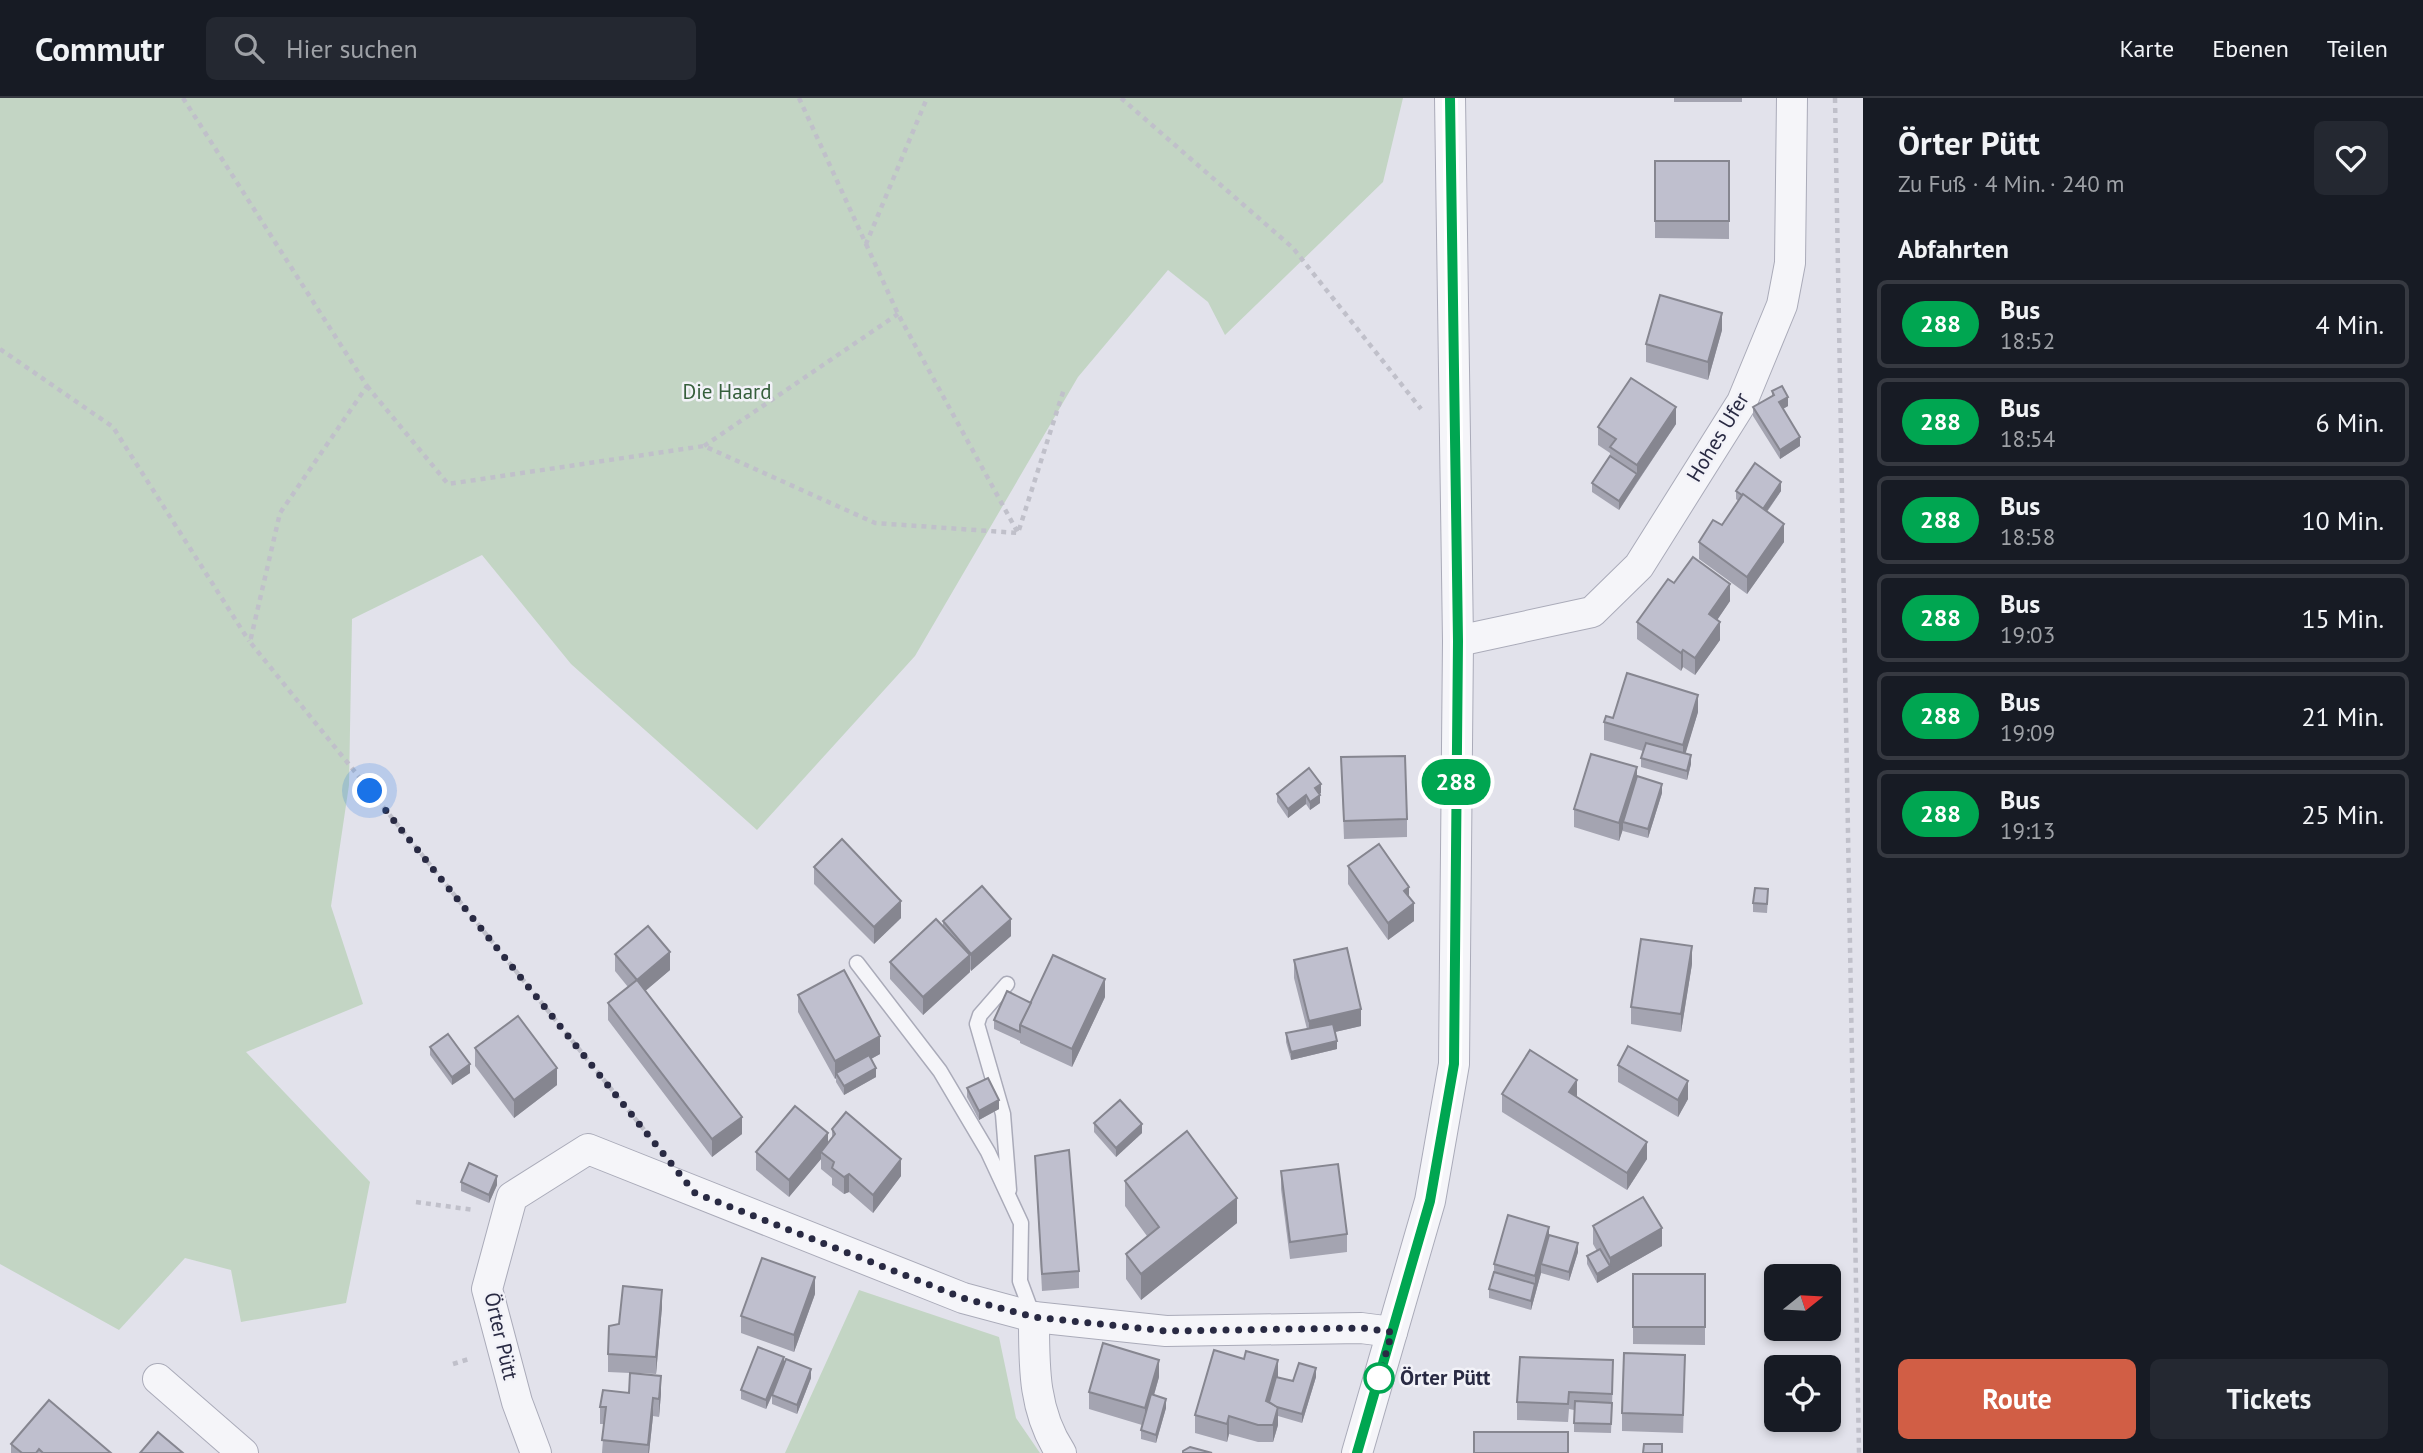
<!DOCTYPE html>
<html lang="de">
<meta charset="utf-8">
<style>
:root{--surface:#171b24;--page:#242831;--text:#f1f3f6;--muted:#9ea1a6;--line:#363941;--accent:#d15e45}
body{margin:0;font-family:"PT Sans",sans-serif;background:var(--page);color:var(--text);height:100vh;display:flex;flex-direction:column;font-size:26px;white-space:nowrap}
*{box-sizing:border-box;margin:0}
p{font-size:23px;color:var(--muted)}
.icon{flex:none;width:38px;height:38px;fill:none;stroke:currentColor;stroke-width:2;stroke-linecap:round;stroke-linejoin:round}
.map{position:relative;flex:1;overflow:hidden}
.side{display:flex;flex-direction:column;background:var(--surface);width:560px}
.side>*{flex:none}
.badge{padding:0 14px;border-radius:23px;font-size:24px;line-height:46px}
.needle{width:46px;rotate:72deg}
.fabs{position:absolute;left:1764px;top:1166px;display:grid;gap:14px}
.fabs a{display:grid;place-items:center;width:77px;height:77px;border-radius:10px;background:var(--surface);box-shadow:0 4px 10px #0003;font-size:35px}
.you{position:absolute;width:35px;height:35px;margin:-18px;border:5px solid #fff;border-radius:50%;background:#1a73e8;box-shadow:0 0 0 10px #1a73e833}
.map>.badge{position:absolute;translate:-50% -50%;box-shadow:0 0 0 4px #fff}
h2{padding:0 35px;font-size:26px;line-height:63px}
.round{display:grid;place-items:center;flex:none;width:74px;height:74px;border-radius:10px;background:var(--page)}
.head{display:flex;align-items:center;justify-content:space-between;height:119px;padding:0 35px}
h1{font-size:33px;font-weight:800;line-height:52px}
.action{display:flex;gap:14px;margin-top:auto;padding:14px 35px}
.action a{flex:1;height:80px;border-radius:10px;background:var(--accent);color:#fff;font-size:28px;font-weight:800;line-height:80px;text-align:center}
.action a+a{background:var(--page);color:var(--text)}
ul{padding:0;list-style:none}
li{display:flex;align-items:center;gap:21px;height:88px;margin:0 14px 10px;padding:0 21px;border:4px solid var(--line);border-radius:10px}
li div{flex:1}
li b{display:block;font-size:26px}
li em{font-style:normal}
li .badge{min-width:77px;font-weight:700;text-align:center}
header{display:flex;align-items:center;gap:42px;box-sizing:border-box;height:98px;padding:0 35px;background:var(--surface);border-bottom:2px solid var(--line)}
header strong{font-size:33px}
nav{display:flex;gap:38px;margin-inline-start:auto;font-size:24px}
.search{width:490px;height:63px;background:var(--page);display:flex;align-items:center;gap:18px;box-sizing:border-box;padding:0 24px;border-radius:10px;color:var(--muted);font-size:26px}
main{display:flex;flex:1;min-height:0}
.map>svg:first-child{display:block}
.green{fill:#c3d5c4}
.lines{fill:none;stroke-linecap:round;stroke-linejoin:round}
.lane-casing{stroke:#aaabb9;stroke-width:17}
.street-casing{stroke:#aaabb9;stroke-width:32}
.path{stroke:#c0c0ca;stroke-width:4.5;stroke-dasharray:5 5;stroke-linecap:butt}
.lane{stroke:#f5f5f9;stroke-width:14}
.street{stroke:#f5f5f9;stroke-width:30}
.wall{fill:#a4a4b1}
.shaded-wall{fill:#868690}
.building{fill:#bfbfce;stroke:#868690;stroke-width:2}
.line-casing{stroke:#fff;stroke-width:16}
.line{stroke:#00a651;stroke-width:10}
.walk{stroke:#292a43;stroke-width:7;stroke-dasharray:0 12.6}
.stop-dot{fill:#fff;stroke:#00a651;stroke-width:3.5}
.labels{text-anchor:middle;stroke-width:5;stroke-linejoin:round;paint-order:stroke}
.park-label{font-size:21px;fill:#365f3c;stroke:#f2f2f8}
.street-label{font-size:21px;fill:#292a43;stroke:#f2f2f8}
.stop-label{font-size:21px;font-weight:bold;fill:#292a43;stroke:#f2f2f8;text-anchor:start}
</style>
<header>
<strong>Commutr</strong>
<div class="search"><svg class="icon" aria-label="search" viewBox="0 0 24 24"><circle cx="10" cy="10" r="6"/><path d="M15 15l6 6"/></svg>Hier suchen</div>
<nav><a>Karte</a><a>Ebenen</a><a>Teilen</a></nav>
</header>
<main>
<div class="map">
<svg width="1863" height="1355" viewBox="0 0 1863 1355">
<rect width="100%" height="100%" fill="#e2e2eb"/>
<g class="green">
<path d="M0 0H1403L1383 84 1225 237 1208 204 1168 172 1078 279 915 558 757 732 571 566 482 457 352 521 349 687 331 808 363 906 246 954 370 1084 346 1205 241 1224 231 1172 185 1160 119 1232 0 1166Z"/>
<path d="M859 1192 999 1239 1016 1320 1040 1355H785Z"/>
</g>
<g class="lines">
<defs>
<g id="lane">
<path d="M857 865 940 973 988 1054 1021 1125 1020 1183 1033 1218"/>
<path d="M1007 886 980 917 977 926 1003 1016 1009 1092"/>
</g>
<g id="street">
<path d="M1458 543 1592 514 1639 468 1742 304 1782 207 1790 165 1792 0"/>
<path d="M1034 1219C1034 1267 1033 1313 1061 1355"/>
<path d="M158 1281 243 1355"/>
<path d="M536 1355 517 1304 487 1191 512 1099 588 1051 963 1200 1034 1219 1166 1233 1361 1230 1392 1234"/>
<path d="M1357 1355 1430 1103 1454 966 1458 543 1450 0"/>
</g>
</defs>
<use href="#lane" class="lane-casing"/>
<use href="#street" class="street-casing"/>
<g class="path">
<path d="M183 0 367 288 280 415 250 544 650 1039"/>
<path d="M799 0 866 146 927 0"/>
<path d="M1121 0 1293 150 1421 311"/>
<path d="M1835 0 1859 1355"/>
<path d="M866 146 898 216 1018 435 1064 291"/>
<path d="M0 251 113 329 249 543"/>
<path d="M367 288 448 386 704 348 875 425 1018 435"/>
<path d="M704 348 898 216"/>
<path d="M416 1104 474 1112"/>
<path d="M453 1266 472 1260"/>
</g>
<use href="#lane" class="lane"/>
<use href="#street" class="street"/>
</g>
<g class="wall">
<rect x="1674" y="0" width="68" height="4"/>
<path d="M1655 63H1729V141L1655 140Z"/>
<path d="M1722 232 1708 282 1646 264V246Z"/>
<path d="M1772 293 1788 308 1783 311 1800 348 1780 361 1753 318V309L1772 298Z"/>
<path d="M1676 326 1619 412 1592 394V385L1610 358V355L1598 347V329Z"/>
<path d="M1736 393H1781L1767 414 1784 444 1747 496 1699 461V444L1722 427 1738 403 1736 401Z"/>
<path d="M1674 485 1730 503 1717 522 1720 542 1695 577 1683 569 1681 573 1637 541V524Z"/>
<path d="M1698 614 1685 655 1691 666 1687 682 1641 669V660L1643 653 1604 642V624Z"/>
<path d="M1341 659 1407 721V739L1344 741Z"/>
<path d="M1637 678 1662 695 1648 740 1623 733V731L1619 743 1574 729V711Z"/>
<path d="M1321 695 1319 696 1320 705 1310 712 1306 706 1288 720 1277 704V696Z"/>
<path d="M1348 768 1409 799 1414 823 1388 842 1348 786Z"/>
<path d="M814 769 901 820 874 846 814 786Z"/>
<path d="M1768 800 1767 815 1753 814V805Z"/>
<path d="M943 823 1011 838 971 873 970 871V874L923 917 890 881V864L943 828Z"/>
<path d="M615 856 670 872 645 893 742 1036 712 1059 608 922V905L628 889 615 873Z"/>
<path d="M1294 862 1361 928 1335 934 1337 951 1291 962 1286 944V935L1307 931 1294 880Z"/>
<path d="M1692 866 1681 934 1631 926V909Z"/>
<path d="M798 897 880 956 871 961 876 979 844 997 836 984V980L835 981 798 914Z"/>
<path d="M1105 899 1072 969 1020 945V943L994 931V922L1031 905Z"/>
<path d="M430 949 470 975 452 987 430 957Z"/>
<path d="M475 950 557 987 514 1020 475 968Z"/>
<path d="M1618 967 1688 1001 1678 1019 1618 984Z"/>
<path d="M967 990 999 1011 979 1022 967 999Z"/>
<path d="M1502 996 1577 999 1647 1061 1627 1092 1502 1014Z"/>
<path d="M1094 1025 1142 1035 1116 1059 1094 1034Z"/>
<path d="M832 1031 901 1078 873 1115 849 1094 844 1096 832 1087V1080L821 1071V1061L789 1099 756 1072V1054L828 1045 832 1040Z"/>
<path d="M1035 1058 1079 1173V1190L1042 1193Z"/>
<path d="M1281 1073 1347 1136V1154L1290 1161 1281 1091Z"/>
<path d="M1125 1083 1237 1125 1141 1202 1126 1181V1156L1147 1138 1125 1108Z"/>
<path d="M461 1084 497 1087 489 1105 461 1093Z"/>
<path d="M1593 1128 1662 1148 1597 1185 1587 1166V1158L1597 1153 1593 1146Z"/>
<path d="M1549 1137 1578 1154 1569 1183 1541 1175 1531 1212 1489 1200V1191L1494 1174V1166Z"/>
<path d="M1633 1176H1705V1247L1633 1246Z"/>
<path d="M815 1196 794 1254 741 1235V1218Z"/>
<path d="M662 1209 656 1276 638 1275 661 1295 659 1319 653 1318 649 1355H602L604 1326H600V1309L629 1295 630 1275 608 1274V1256L619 1226Z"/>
<path d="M784 1265 811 1280 797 1316 772 1306V1298L766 1311 741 1301V1292Z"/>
<path d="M1685 1275 1683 1335 1622 1333V1315Z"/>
<path d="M1159 1279 1154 1297 1166 1310 1156 1345 1141 1341V1332L1142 1327 1089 1311V1294Z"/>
<path d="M1316 1279 1302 1325 1278 1318V1327L1273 1344H1258L1229 1336 1227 1344 1195 1335V1317L1278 1280 1293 1283Z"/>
<path d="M1613 1279 1611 1335 1574 1334V1312L1569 1311 1568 1324 1517 1322V1304Z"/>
<path d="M11 1346 111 1355H11Z"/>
</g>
<g class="shaded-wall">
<path d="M1722 215V232L1708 282V264Z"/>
<path d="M1788 299V308L1779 313V304Z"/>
<path d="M1676 309V326L1637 384V367Z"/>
<path d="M1800 339V348L1780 361V352Z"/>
<path d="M1637 376V384L1619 412V403Z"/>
<path d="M1781 384V393L1762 420V411Z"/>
<path d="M1784 426V444L1747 496V479Z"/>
<path d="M1730 486V503L1709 534V516Z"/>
<path d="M1720 524V542L1695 577V560Z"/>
<path d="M1683 552V569L1681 573V555Z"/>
<path d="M1698 597V614L1683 664V647Z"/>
<path d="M1691 657V666L1687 682V673Z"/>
<path d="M1637 669V687L1623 724V731L1619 743V725Z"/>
<path d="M1321 686V695L1315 699V690Z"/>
<path d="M1662 686V695L1648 740V731Z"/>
<path d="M1306 697V706L1288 720V711Z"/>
<path d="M1320 697V705L1310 712V704Z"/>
<path d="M1409 789V806L1404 793Z"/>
<path d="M901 803V820L874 846V829Z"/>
<path d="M1414 805V823L1388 842V825Z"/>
<path d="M1011 821V838L971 873V856Z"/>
<path d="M1692 848V866L1681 934V916Z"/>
<path d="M670 854V872L637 900V882Z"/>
<path d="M970 857V874L923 917V899Z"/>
<path d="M1105 881V899L1072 969V951Z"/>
<path d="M1361 911V928L1309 940V923Z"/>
<path d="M880 938V956L838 979 836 975V980L835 981V963Z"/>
<path d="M1337 943V951L1291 962V954Z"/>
<path d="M470 966V975L452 987V979Z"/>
<path d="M557 970V987L514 1020V1002Z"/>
<path d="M876 970V979L844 997V988Z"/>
<path d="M1577 982V999L1569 994Z"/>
<path d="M1688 983V1001L1678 1019V1002Z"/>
<path d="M999 1002V1011L979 1022V1013Z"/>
<path d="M742 1019V1036L712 1059V1041Z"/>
<path d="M1142 1026V1035L1116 1059V1050Z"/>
<path d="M828 1035V1053L821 1054V1061L789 1099V1082Z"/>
<path d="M1647 1044V1061L1627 1092V1075Z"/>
<path d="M901 1061V1078L873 1115V1097Z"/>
<path d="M849 1076V1094L844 1096V1079Z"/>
<path d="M497 1078V1087L489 1105V1097Z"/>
<path d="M1237 1100V1125L1141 1202V1176Z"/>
<path d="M1549 1129V1146L1541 1166V1175L1531 1212V1203L1535 1186V1178Z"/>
<path d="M1662 1130V1148L1597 1185V1176L1610 1168V1160Z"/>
<path d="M1578 1145V1154L1569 1183V1174Z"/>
<path d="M815 1179V1196L794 1254V1237Z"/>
<path d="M662 1192V1209L656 1276V1259Z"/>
<path d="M784 1259V1268L766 1311V1302Z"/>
<path d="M1159 1262V1279L1145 1328V1310Z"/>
<path d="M1278 1262V1279L1270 1307 1266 1303Z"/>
<path d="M1316 1270V1279L1302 1325V1316Z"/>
<path d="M811 1271V1280L797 1316V1307Z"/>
<path d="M661 1278V1295L659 1319V1301Z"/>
<path d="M653 1300V1318L649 1355H648Z"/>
<path d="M1166 1301V1310L1156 1345V1337Z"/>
<path d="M1278 1309V1327L1273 1344V1327Z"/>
<path d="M1229 1318V1336L1227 1344V1326Z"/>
</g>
<g class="building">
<rect x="1655" y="63" width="74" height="60"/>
<path d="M1660 197 1722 215 1708 264 1646 246Z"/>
<path d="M1631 280 1676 309 1637 367 1610 349 1616 341 1598 329Z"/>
<path d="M1782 288 1788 299 1779 304 1800 339 1780 352 1753 309 1774 297 1772 293Z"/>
<path d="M1610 358 1637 376 1619 403 1592 385Z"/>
<path d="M1755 365 1781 384 1763 411 1736 393Z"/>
<path d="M1743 396 1784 426 1747 479 1699 444 1713 422 1722 427Z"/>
<path d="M1693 459 1730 486 1709 516 1720 524 1695 560 1683 552 1681 555 1637 524 1668 481 1674 485Z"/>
<path d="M1627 575 1698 597 1683 647 1604 624 1606 618 1613 620Z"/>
<path d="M1646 645 1691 657 1687 673 1641 660Z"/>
<path d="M1591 656 1637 669 1619 725 1574 711Z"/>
<path d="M1405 658 1407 721 1344 723 1341 659Z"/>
<path d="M1309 670 1321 686 1315 690 1320 697 1310 704 1306 697 1288 711 1277 696Z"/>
<path d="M1637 678 1662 686 1648 731 1623 724Z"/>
<path d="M842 741 901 803 874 829 814 769Z"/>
<path d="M1379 746 1409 789 1404 793 1414 805 1388 825 1348 768Z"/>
<path d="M982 788 1011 821 971 856 943 823Z"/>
<path d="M1755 790 1768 791 1767 806 1753 805Z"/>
<path d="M936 821 970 857 923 899 890 864Z"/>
<path d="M648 828 670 854 637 882 615 856Z"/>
<path d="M1641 841 1692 848 1681 916 1631 909Z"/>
<path d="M1347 850 1361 911 1309 923 1294 862Z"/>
<path d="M1053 857 1105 881 1072 951 1020 927Z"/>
<path d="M844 872 880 938 835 963 798 897Z"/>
<path d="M637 882 742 1019 712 1041 608 905Z"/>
<path d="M1007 893 1031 905 1020 927V934L994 922Z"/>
<path d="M518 918 557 970 514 1002 475 950Z"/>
<path d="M1333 926 1337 943 1291 954 1286 935Z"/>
<path d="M448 936 470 966 452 979 430 949Z"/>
<path d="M1628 948 1688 983 1678 1002 1618 967Z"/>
<path d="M1530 952 1577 982 1569 994 1647 1044 1627 1075 1502 996Z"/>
<path d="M869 957 876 970 844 988 836 975Z"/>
<path d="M988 980 999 1002 979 1013 967 990Z"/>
<path d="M1120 1002 1142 1026 1116 1050 1094 1025Z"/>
<path d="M795 1008 828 1035 789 1082 756 1054Z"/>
<path d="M846 1014 901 1061 873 1097 849 1076 844 1079 832 1070 834 1064 821 1054 835 1036 832 1031Z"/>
<path d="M1187 1033 1237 1100 1141 1176 1126 1156 1159 1129 1125 1083Z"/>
<path d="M1069 1052 1079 1173 1042 1176 1035 1058Z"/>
<path d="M469 1065 497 1078 489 1097 461 1084Z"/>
<path d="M1338 1066 1347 1136 1290 1144 1281 1073Z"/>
<path d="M1643 1099 1662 1130 1610 1160 1593 1128Z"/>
<path d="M1508 1117 1549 1129 1535 1178 1494 1166Z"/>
<path d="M1549 1137 1578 1145 1569 1174 1541 1166Z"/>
<path d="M1600 1151 1610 1168 1597 1176 1587 1158Z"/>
<path d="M762 1160 815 1179 794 1237 741 1218Z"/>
<path d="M1494 1174 1535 1186 1531 1203 1489 1191Z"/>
<rect x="1633" y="1176" width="72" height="53"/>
<path d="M623 1188 662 1192 656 1259 608 1256 609 1228 619 1226Z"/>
<path d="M1103 1245 1159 1262 1145 1310 1089 1294Z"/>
<path d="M758 1249 784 1259 766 1302 741 1292Z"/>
<path d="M1214 1252 1244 1261 1246 1253 1278 1262 1266 1303 1278 1309 1273 1327H1258L1229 1318 1227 1326 1195 1317Z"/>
<path d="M1624 1255 1685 1257 1683 1317 1622 1315Z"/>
<path d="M1520 1259 1613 1262 1612 1296 1569 1294 1568 1306 1517 1304Z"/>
<path d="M786 1261 811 1271 797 1307 772 1297Z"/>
<path d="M1299 1265 1316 1270 1302 1316 1277 1309 1269 1304 1276 1279 1293 1283Z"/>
<path d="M630 1275 661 1278 659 1301 653 1300 648 1347 602 1342 606 1309H600L603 1292 629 1295Z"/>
<path d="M1151 1296 1166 1301 1156 1337 1141 1332Z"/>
<path d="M49 1302 111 1355H43L39 1351 36 1355H22L11 1346Z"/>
<path d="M1575 1303 1612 1305 1611 1326 1574 1325Z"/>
<path d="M158 1334 183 1355H140Z"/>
<rect x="1474" y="1334" width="94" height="21"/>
<path d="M1644 1346H1662V1355H1643Z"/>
<path d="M1190 1349 1212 1355H1183V1353Z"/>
</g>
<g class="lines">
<defs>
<path id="line" d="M1357 1355 1430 1103 1454 966 1458 543 1450 0"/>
</defs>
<use href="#line" class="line-casing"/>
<use href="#line" class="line"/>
<path class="walk" d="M370 693 695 1095 963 1200 1034 1219 1166 1233 1362 1230 1392 1234 1378 1284 1379 1280"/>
</g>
<circle class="stop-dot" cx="1379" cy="1280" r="14"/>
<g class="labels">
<g class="park-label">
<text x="727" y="301">Die Haard</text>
</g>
<g class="street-label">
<text transform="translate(1718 339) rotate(-59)" y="7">Hohes Ufer</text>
<text transform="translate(501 1238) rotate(77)" y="7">Örter Pütt</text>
</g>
<g class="stop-label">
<text x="1400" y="1287">Örter Pütt</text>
</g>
</g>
</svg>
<div class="fabs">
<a><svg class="needle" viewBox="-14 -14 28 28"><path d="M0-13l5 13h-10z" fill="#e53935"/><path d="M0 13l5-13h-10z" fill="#9ea1a6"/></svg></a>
<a><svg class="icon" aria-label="locate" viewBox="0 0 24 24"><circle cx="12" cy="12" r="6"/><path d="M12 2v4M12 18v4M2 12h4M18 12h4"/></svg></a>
</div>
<div class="you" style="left:370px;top:693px"></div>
<b class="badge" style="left:1456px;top:684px;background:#00a651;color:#fff">288</b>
</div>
<section class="side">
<div class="head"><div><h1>Örter Pütt</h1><p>Zu Fuß · 4 Min. · 240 m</p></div><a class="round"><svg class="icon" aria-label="heart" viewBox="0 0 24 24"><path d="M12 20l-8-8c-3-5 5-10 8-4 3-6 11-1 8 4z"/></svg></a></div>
<h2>Abfahrten</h2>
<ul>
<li><span class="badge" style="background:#00a651;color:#fff">288</span><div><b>Bus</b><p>18:52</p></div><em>4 Min.</em></li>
<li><span class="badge" style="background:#00a651;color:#fff">288</span><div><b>Bus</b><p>18:54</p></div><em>6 Min.</em></li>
<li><span class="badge" style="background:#00a651;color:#fff">288</span><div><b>Bus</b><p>18:58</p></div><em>10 Min.</em></li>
<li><span class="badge" style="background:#00a651;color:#fff">288</span><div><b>Bus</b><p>19:03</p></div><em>15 Min.</em></li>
<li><span class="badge" style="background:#00a651;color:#fff">288</span><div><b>Bus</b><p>19:09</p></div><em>21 Min.</em></li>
<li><span class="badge" style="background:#00a651;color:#fff">288</span><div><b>Bus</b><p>19:13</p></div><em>25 Min.</em></li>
</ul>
<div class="action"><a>Route</a><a>Tickets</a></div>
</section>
</main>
